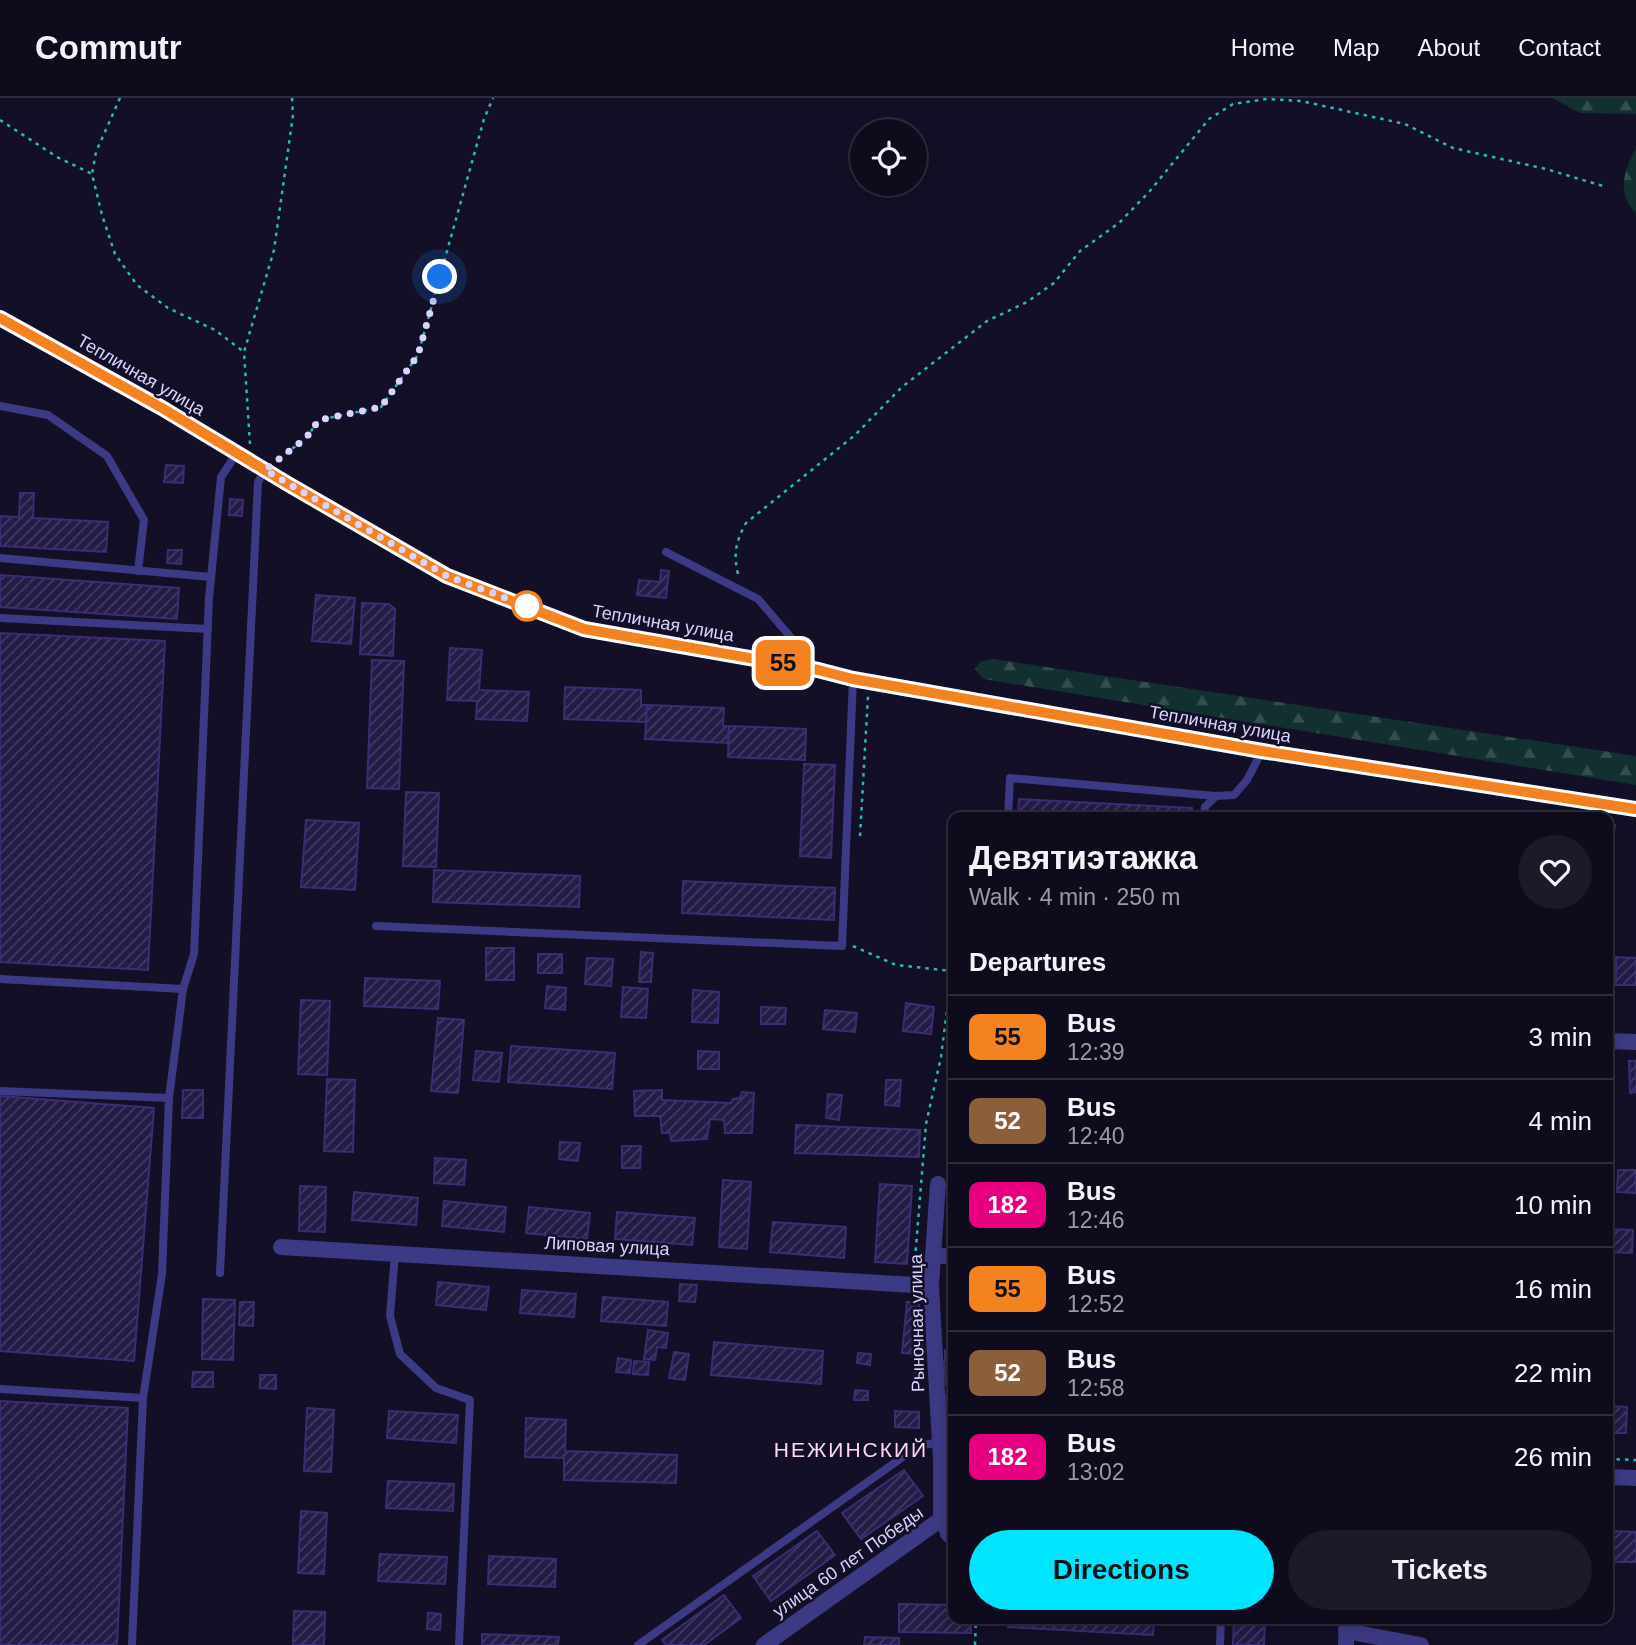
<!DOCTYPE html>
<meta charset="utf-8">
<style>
:root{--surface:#0e0b1c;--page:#1c1929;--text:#f1f3f6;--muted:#9b9ba3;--line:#2e2b3b;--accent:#00e5ff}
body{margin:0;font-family:Arial,sans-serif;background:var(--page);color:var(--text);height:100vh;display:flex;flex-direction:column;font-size:26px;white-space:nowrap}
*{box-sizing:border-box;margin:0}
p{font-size:23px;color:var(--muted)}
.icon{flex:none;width:38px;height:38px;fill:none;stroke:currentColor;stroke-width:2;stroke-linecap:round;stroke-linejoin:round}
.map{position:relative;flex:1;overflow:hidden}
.sheet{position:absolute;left:948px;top:714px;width:665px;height:812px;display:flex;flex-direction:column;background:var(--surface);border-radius:14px;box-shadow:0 4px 18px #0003,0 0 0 2px var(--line)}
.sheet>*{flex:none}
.badge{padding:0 14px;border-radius:10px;font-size:24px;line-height:46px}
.buttons{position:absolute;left:850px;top:21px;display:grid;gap:14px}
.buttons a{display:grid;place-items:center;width:77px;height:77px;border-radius:50%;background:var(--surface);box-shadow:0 4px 18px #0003,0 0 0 2px var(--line);font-size:35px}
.you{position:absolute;width:35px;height:35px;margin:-18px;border:5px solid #fff;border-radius:50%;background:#1a73e8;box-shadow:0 0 0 10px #1a73e833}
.map>.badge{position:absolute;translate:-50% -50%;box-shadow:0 0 0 4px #fff}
h2{padding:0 21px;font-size:26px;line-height:63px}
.round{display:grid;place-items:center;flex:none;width:74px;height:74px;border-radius:37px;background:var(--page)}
.headline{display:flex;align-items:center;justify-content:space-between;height:119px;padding:0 21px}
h1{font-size:33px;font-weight:600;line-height:52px}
.button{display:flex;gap:14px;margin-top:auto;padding:14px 21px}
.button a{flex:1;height:80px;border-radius:42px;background:var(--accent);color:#111;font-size:28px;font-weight:600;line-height:80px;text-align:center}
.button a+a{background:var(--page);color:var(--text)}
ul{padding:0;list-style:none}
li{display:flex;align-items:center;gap:21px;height:84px;padding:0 21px;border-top:2px solid var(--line)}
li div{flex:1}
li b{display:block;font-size:26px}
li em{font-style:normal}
li .badge{min-width:77px;font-weight:700;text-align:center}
header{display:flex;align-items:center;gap:42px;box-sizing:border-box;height:98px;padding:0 35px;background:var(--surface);border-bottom:2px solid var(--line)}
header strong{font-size:33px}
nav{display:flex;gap:38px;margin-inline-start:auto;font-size:24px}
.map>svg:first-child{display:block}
.forest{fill:url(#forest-firs)}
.building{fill:url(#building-hatch);stroke:#3b2d73;stroke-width:2}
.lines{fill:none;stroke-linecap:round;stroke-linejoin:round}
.path{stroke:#2fb8b0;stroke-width:2.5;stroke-dasharray:3.5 5;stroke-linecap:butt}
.lane{stroke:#3d3a85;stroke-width:8}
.street{stroke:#3d3a85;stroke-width:16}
.line-casing{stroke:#fff;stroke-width:16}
.line{stroke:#f58220;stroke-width:10}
.walk{stroke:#d9d4ff;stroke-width:7;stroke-dasharray:0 12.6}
.stop-dot{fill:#fff;stroke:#f58220;stroke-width:3.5}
.labels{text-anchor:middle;stroke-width:5;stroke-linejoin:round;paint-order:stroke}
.street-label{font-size:18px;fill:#d9d4ff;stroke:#130f26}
.quarter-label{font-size:21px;letter-spacing:2px;fill:#ffd6f0;stroke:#130f26}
</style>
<header>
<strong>Commutr</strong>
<nav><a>Home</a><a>Map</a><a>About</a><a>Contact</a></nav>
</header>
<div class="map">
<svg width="1636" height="1547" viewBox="0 0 1636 1547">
<defs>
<pattern id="forest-firs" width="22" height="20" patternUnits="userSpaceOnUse" patternTransform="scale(1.75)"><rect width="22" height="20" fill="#12302f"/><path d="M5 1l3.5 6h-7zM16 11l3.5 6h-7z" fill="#344d4e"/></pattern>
<pattern id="building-hatch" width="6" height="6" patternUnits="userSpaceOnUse" patternTransform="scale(1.75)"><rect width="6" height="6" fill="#241b47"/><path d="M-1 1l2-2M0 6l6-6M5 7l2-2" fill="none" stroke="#433b63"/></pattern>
</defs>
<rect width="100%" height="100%" fill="#130f26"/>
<g class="forest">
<path d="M1552 0H1636V16L1580 15Z"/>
<path d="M1636 51V115C1616 97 1624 71 1636 51Z"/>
<path d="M993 561 1636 658V687L983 581 975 571 981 563Z"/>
</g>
<g class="building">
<path d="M166 367 184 368 183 385 164 384Z"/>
<path d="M20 395H34L33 420 108 424 106 454 0 448V418L19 419Z"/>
<path d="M230 401 243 402 242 418 229 417Z"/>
<path d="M168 452H182L181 466 167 465Z"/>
<path d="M661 472 669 473 666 500 637 497 639 482 660 484Z"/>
<path d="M0 477 179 490 177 521 0 509Z"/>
<path d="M316 497 355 500 351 546 312 543Z"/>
<path d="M362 505 389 506 395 511 393 558 360 556Z"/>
<path d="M0 535 165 543 148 872 0 864Z"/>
<path d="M450 550 482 552 479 592 529 594 527 623 476 621 477 603 447 602Z"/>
<path d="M372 562 404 563 399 691 367 690Z"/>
<path d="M565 589 641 592V607H647L646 624 564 621Z"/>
<path d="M647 607 724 610 723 628H729L728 645 645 641Z"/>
<path d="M729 628 806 631 805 662 728 659Z"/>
<path d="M804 666 835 667 831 760 800 758Z"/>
<path d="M406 694 439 695 436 769 403 768Z"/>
<path d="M1019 701 1192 710V719H1018Z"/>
<path d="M306 722 359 725 355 792 301 789Z"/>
<path d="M1608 726 1615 727 1612 747 1608 746Z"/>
<path d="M434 772 580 778 579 809 433 804Z"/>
<path d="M683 783 835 790 834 822 682 815Z"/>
<rect x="486" y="850" width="28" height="32"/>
<path d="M641 854 653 855 651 884H639Z"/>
<rect x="538" y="856" width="24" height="19"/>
<path d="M1616 859 1636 860V887H1616Z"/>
<path d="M587 860 613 861 611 888 585 886Z"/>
<path d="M365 880 440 883 438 911 364 908Z"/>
<path d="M547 888 566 890 565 912 545 910Z"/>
<path d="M623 889 648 891 646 920 621 919Z"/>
<path d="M693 892 719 894 718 925 692 924Z"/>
<path d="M301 902 330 903 327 977 298 976Z"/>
<path d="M906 905 934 909 931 936 903 933Z"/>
<path d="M761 909 786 910 785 926H761Z"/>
<path d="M825 912 857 915 855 934 823 931Z"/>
<path d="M438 920 464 922 458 995 431 993Z"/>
<path d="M511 948 615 955 612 991 508 984Z"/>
<path d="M476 953 502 955 499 984 473 982Z"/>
<path d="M698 953 719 954V971H698Z"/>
<path d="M1629 963H1636V994L1630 995Z"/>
<path d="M327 981 355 982 353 1054 324 1053Z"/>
<path d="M886 982H901L899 1008 885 1007Z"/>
<path d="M183 992H203V1020H182Z"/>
<path d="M662 992V1002L731 1005 733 1001 740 1000 742 994 754 995 752 1035H725L724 1022 710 1021 707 1041 671 1043 670 1035H662L660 1018H635L634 993Z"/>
<path d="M828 996 842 997 839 1022 826 1020Z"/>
<path d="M0 998 154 1010 134 1263 0 1253Z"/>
<path d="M796 1027 920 1032 919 1059 795 1055Z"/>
<path d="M560 1044 580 1045 578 1063 559 1061Z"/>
<path d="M622 1048H641L640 1070H622Z"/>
<path d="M435 1060 466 1062 464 1087 434 1085Z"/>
<path d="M1618 1072H1636V1095L1617 1094Z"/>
<path d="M723 1082 751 1084 747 1151 719 1149Z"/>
<path d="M880 1086 912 1088 907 1166 875 1164Z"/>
<path d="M300 1088 326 1089 325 1134 299 1133Z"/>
<path d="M354 1094 418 1100 416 1127 352 1122Z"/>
<path d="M444 1103 506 1109 504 1134 442 1128Z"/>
<path d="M529 1109 590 1115 587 1141 526 1135Z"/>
<path d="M617 1114 695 1120 692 1147 615 1141Z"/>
<path d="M773 1124 846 1129 844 1160 770 1154Z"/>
<path d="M1608 1131 1633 1132 1632 1155 1608 1154Z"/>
<path d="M438 1184 489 1189 486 1212 436 1207Z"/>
<path d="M680 1186 697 1187 695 1204 679 1203Z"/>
<path d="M522 1192 576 1196 574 1219 520 1215Z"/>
<path d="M603 1199 668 1204 666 1228 601 1223Z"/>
<path d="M203 1201 235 1202 233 1262 202 1261Z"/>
<path d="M240 1204H254L253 1228 239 1227Z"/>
<path d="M907 1204H918L924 1225 921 1256 902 1255Z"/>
<path d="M648 1232 668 1235 666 1250 657 1249 655 1262 644 1261Z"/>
<path d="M714 1244 823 1253 821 1286 711 1277Z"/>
<path d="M945 1252H954V1261L945 1262Z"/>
<path d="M674 1254 689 1256 685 1282 669 1280Z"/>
<path d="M858 1255 871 1256 870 1267 857 1265Z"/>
<path d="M618 1260 631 1262 630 1275 616 1274Z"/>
<rect x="914" y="1262" width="7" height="12"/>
<path d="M634 1263 649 1264 648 1277 633 1276Z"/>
<path d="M944 1263H954V1287H946Z"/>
<path d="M193 1274H213V1289H192Z"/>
<path d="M260 1277H276V1291L260 1290Z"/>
<path d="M855 1292 868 1293V1302H854Z"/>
<path d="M946 1297H954V1318L948 1319Z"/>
<path d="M0 1303 128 1310 117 1547H0Z"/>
<path d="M1608 1308 1627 1309 1626 1335H1608Z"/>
<path d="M307 1310 334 1312 331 1374 304 1373Z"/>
<path d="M389 1313 458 1317 456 1345 387 1340Z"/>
<path d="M895 1313 919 1314V1330L895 1329Z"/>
<path d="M526 1320 566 1322 565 1353 677 1357 676 1385 564 1382V1360L525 1359Z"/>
<rect x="948" y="1326" width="6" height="20"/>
<path d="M904 1372 923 1398 861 1441 842 1415Z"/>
<path d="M388 1383 454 1386 453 1413 386 1410Z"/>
<path d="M301 1413 327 1415 324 1476 298 1475Z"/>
<path d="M817 1433 835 1457 771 1503 753 1478Z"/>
<path d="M1611 1433 1636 1434V1464H1610Z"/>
<path d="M380 1456 447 1459 445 1486 378 1483Z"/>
<path d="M489 1458 556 1461 555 1489 488 1486Z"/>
<path d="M724 1497 741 1520 704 1547H666L662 1542Z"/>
<path d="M899 1506 954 1507V1521H971V1535L899 1534Z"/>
<path d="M294 1513 325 1514 324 1547H293Z"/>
<path d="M428 1515 441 1516 440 1532 427 1531Z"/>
<path d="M1009 1521H1154L1153 1537 1008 1529Z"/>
<path d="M1234 1521H1265L1264 1547H1233Z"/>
<path d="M482 1536 559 1539 558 1547H482Z"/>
<path d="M865 1539 899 1540V1547H864Z"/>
</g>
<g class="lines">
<g class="path">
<path d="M120 0 96 54 92 76 102 117 115 156 137 187 168 210 215 232 244 254"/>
<path d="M0 22 57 59 92 76"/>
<path d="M250 346 244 254 274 152 293 17 292 0"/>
<path d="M279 361 306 340 319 322 381 309 418 257 484 21 493 0"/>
<path d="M738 476C733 456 736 443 746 425L855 337 902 289 987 223 1027 204 1054 185 1080 153 1119 125 1149 94 1209 21 1233 6 1266 1 1301 3 1405 26 1453 50 1546 71 1603 88"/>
<path d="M860 738 868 598"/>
<path d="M853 848 896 867 952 873 941 959 926 1026 914 1173"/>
<path d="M1608 1361 1636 1362"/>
<path d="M975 1547 976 1521"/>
</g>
<g class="lane">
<path d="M0 308 48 317 107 358 144 422 138 473"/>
<path d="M666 454 758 501 816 569"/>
<path d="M0 460 211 479"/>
<path d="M0 520 208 531"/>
<path d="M1008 719 1010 680 1216 698 1234 697 1247 682 1262 653"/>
<path d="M1204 719 1205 709 1216 698"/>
<path d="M376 828 842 848 853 581"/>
<path d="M0 881 183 891"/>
<path d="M0 993 169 1000"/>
<path d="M395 1155 390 1218 400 1256 436 1290 470 1302 459 1547"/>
<path d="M220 1175 258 384 265 372"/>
<path d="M0 1291 143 1300"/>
<path d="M941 1421 944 1437 954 1448"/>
<path d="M132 1547 143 1300 162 1176 169 1000 183 891 194 856 209 500 221 379 237 355"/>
<path d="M638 1547 907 1356 923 1347 940 1344"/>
<path d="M1220 1547 1221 1521"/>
</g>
<g class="street">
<path d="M0 220 162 310 288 386 447 478 585 531 818 572 853 581 1262 653 1636 711"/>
<path d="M1608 943 1636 944"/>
<path d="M938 1086 931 1188 941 1362V1421"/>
<path d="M281 1149 931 1188"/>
<path d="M933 1158H954"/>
<path d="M1608 1379 1636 1380"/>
<path d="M1346 1533 1421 1547"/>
<path d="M764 1547 954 1412"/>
<path d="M1346 1547 1347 1521"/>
</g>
</g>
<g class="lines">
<defs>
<path id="line" d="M0 220 162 310 288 386 447 478 584 531 818 572 853 581 1262 653 1636 711"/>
</defs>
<use href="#line" class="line-casing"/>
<use href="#line" class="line"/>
<path class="walk" d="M440 179 418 257 381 309 319 322 306 340 265 372 447 478 527 508"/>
</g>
<circle class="stop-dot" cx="527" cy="508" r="14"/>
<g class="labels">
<g class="street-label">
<text transform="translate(141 277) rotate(30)" y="6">Тепличная улица</text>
<text transform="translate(663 525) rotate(10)" y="6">Тепличная улица</text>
<text transform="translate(1220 626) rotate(10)" y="6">Тепличная улица</text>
<text transform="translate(607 1148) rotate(3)" y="6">Липовая улица</text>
<text transform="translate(917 1225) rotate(-91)" y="6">Рыночная улица</text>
<text transform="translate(848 1464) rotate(-35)" y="6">улица 60 лет Победы</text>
</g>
<g class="quarter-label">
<text x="851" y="1359">НЕЖИНСКИЙ</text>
</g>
</g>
</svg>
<div class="buttons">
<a><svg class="icon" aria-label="locate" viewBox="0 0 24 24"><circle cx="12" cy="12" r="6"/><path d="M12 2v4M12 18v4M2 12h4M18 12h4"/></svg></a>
</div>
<div class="you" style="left:440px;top:179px"></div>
<b class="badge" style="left:783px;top:565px;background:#f58220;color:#111">55</b>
<section class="sheet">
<div class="headline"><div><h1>Девятиэтажка</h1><p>Walk · 4 min · 250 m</p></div><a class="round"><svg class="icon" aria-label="heart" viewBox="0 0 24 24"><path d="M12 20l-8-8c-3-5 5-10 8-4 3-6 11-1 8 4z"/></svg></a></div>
<h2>Departures</h2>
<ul>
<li><span class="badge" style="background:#f58220;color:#111">55</span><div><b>Bus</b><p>12:39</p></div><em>3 min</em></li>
<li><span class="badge" style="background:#8b5e3c;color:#fff">52</span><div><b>Bus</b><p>12:40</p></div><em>4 min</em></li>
<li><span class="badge" style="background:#e6007e;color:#fff">182</span><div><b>Bus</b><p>12:46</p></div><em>10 min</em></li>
<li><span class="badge" style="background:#f58220;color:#111">55</span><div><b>Bus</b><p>12:52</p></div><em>16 min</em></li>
<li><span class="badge" style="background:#8b5e3c;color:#fff">52</span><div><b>Bus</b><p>12:58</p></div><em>22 min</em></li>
<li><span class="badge" style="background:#e6007e;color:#fff">182</span><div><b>Bus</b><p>13:02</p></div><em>26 min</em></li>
</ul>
<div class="button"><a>Directions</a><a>Tickets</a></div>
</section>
</div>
